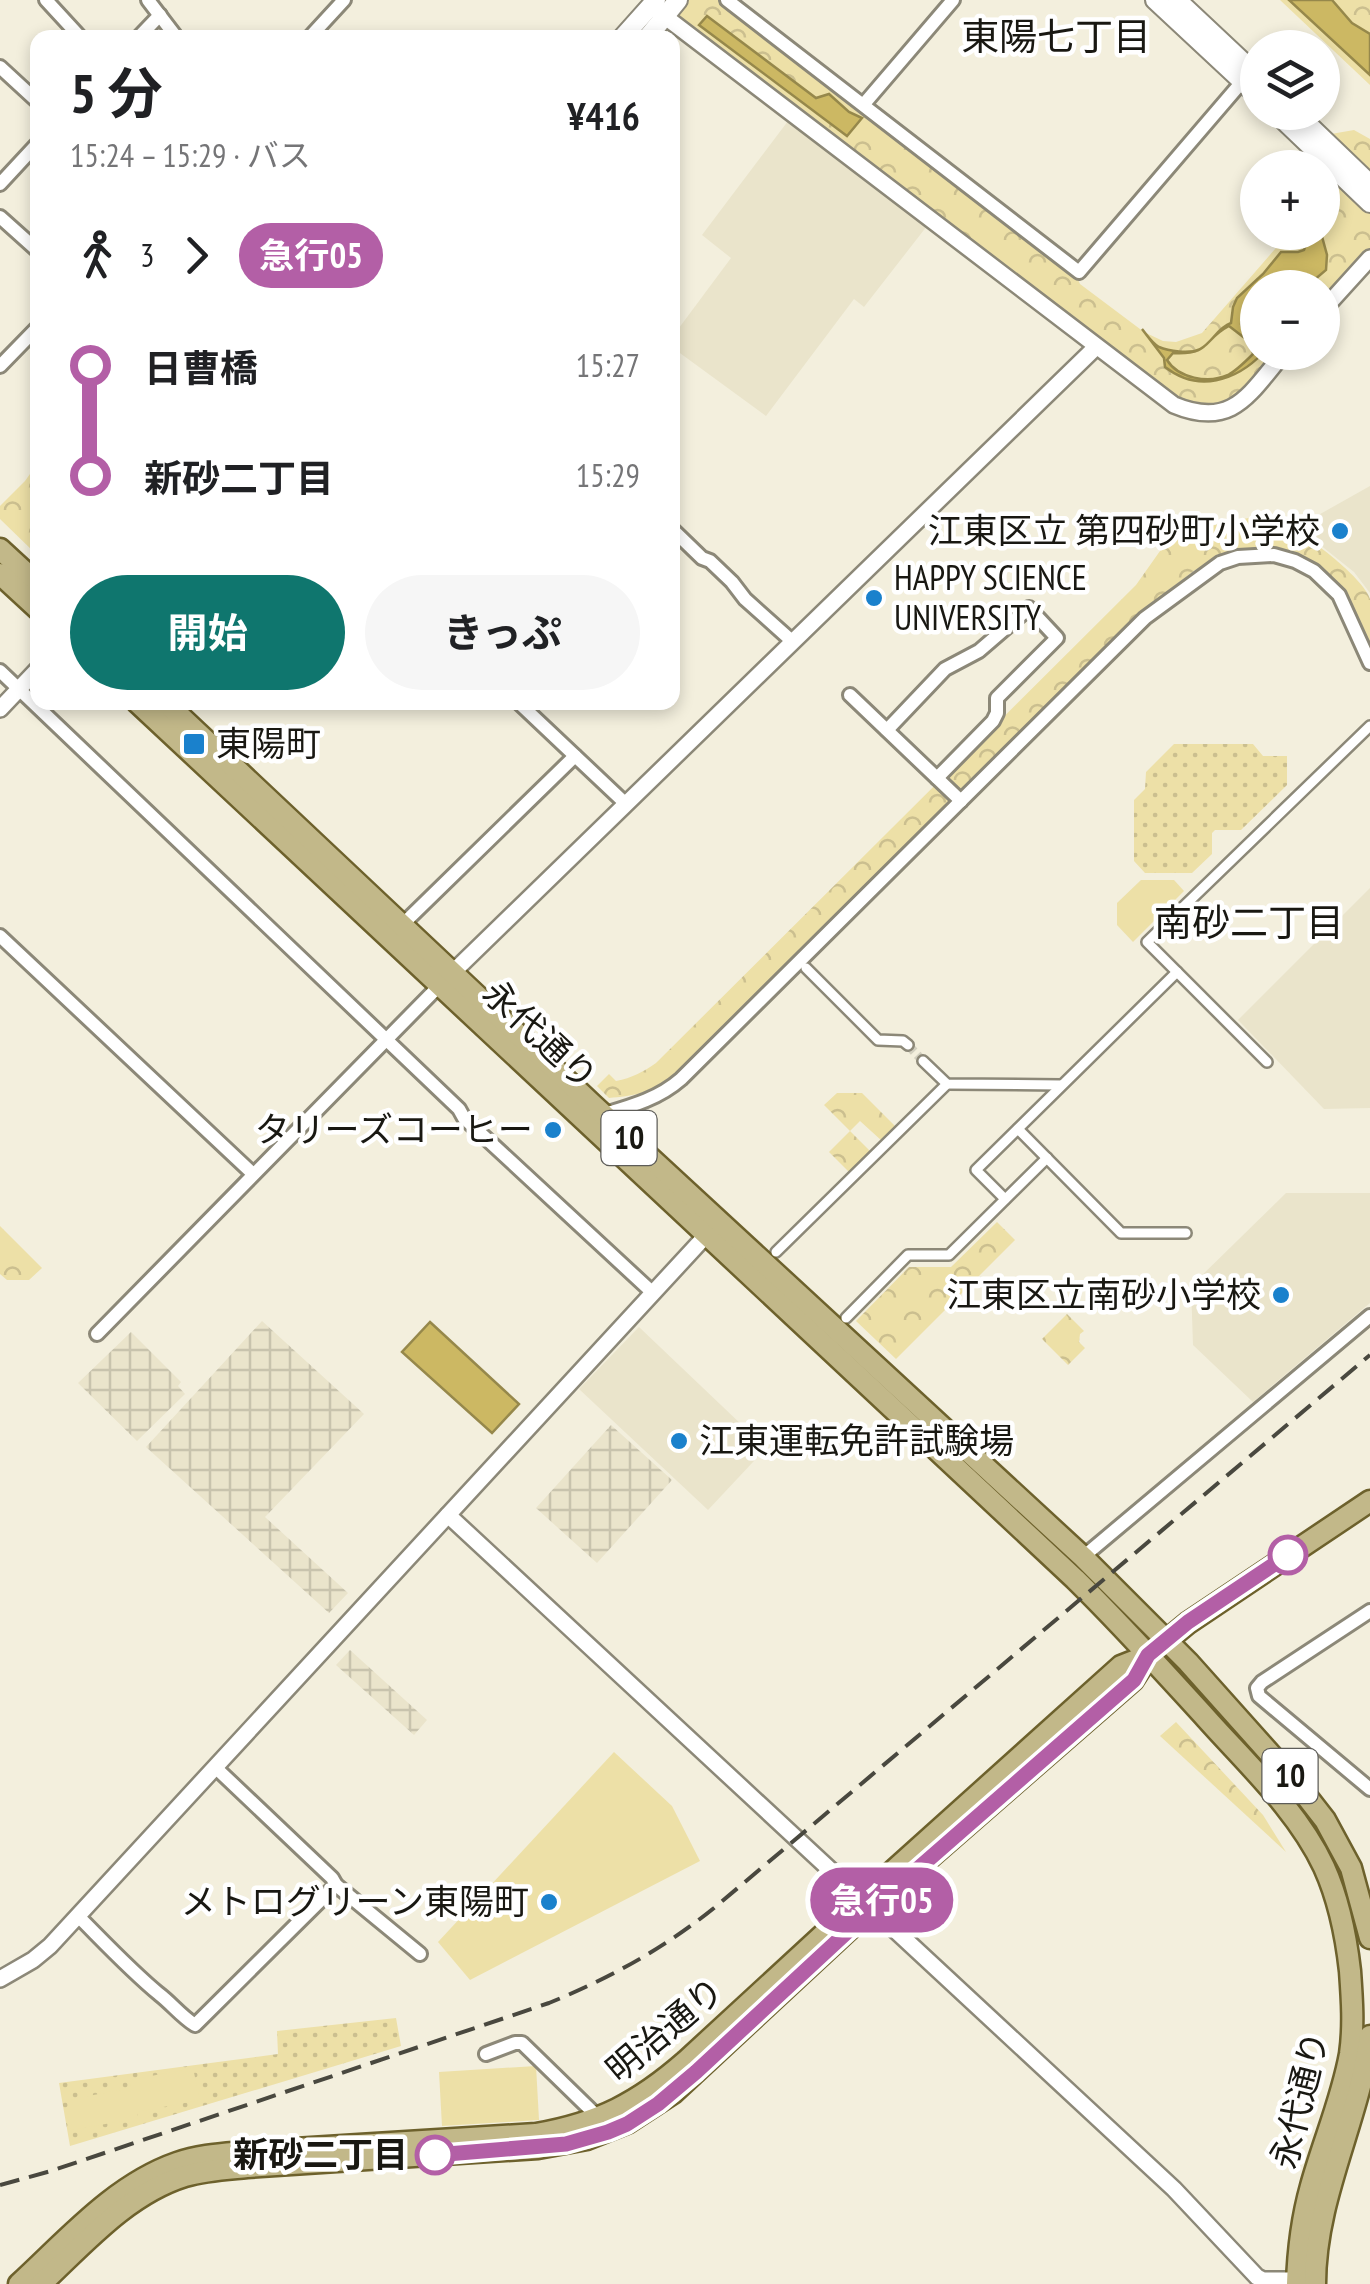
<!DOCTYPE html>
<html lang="ja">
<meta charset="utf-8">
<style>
:root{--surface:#fff;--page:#f6f6f6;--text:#202124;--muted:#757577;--accent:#0f766e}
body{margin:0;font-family:"PT Sans Narrow","Noto Sans JP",sans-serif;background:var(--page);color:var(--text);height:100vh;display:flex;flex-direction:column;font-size:38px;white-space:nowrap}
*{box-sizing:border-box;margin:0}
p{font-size:32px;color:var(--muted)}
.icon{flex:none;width:55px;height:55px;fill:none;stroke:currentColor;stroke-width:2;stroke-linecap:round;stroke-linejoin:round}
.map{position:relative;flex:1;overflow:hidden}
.drawer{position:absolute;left:30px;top:30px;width:650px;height:680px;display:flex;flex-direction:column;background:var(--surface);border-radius:20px;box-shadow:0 5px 15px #0003}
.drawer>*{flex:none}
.badge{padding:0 20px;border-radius:32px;font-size:35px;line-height:65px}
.controls{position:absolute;left:1240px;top:30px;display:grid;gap:20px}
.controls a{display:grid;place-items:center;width:100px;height:100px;border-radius:50%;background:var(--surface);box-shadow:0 5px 15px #0003;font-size:50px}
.map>.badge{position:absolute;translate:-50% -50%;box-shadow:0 0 0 5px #fff}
.legs{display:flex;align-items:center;gap:15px;height:110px;padding:0 40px;font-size:32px}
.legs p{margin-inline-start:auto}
.headline{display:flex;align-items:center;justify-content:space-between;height:170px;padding:0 40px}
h1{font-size:55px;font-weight:700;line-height:75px}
.primary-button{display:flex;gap:20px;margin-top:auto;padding:20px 40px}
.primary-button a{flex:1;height:115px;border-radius:60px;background:var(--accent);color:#fff;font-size:40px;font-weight:700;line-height:115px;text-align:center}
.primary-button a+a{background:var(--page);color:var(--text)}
ul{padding:0 40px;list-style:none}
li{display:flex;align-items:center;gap:35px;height:110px;font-size:38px}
li i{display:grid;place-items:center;width:15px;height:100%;margin:0 12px;background:currentColor}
li i::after{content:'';width:25px;height:25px;margin:-12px;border:8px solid;border-radius:50%;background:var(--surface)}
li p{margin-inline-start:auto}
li:first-child i{background:linear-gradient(#0000 50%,currentColor 0)}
li:last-child i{background:linear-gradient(currentColor 50%,#0000 0)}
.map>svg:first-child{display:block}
.built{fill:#eae4cb}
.industrial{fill:url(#industrial-grid)}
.grass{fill:url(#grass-dots)}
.park{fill:url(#park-crowns)}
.pitch{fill:#ede0a7}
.water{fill:#ccb863;stroke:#96884b;stroke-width:2.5;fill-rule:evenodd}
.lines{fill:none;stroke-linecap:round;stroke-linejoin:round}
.pedestrian-tunnel{stroke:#d2cfbf;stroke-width:9;stroke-dasharray:9 4.5;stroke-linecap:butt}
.pedestrian-casing{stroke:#8c8878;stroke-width:14}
.minor-casing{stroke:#8c8878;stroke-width:18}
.tertiary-casing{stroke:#8c8878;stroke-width:20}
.secondary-casing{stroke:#8c8878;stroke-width:22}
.primary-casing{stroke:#6d612c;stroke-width:25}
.pedestrian{stroke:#fff;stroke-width:9}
.minor{stroke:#fff;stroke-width:12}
.tertiary{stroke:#fff;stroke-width:15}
.secondary{stroke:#fff;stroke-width:18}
.primary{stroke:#c2b889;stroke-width:20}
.rail{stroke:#49483f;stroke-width:4;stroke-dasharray:20 10;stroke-linecap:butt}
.line-1-casing{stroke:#fff;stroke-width:22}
.line-1{stroke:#b35fa6;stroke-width:15}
.poi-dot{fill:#1a81cc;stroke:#fff;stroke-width:4}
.stop-1-dot{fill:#fff;stroke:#b35fa6;stroke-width:5}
.labels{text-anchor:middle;stroke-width:9;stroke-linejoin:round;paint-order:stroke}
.shield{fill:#fff;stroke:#5e5d59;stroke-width:2.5}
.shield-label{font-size:32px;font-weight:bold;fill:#191812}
.poi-label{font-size:35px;fill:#191812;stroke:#fff;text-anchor:end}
.street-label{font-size:35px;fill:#191812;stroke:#fff}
.stop-label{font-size:35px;font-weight:bold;fill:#191812;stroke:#fff;text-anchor:end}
.neighbourhood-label{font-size:38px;fill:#191812;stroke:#fff}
</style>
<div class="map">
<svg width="1370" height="2284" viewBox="0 0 1370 2284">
<defs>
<pattern id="industrial-grid" width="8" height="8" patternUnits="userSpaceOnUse" patternTransform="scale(2.5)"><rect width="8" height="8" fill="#eae4cb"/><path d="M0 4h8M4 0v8" fill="none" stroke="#c8c3ad"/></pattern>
<pattern id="grass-dots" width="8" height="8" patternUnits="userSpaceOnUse" patternTransform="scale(2.5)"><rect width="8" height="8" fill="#ede0a7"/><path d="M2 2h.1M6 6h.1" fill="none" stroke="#cbbf8f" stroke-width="1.8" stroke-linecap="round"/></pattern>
<pattern id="park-crowns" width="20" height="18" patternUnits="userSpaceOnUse" patternTransform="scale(2.5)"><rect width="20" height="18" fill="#ede0a7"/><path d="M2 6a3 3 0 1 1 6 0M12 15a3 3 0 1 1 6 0" fill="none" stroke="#cbbf8f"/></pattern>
</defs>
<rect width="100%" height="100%" fill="#f3efdd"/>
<g class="built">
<path d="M788 121 927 226 864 307 854 299 766 416 673 348V336L731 258 702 235Z"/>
<path d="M1370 486V593L1354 572 1314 540 1306 522Z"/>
<path d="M1370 888V1108L1324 1109 1238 1020Z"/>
<path d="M1286 1193H1370V1303L1253 1402 1193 1345 1191 1286Z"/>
<path d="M639 1327 766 1448 708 1510 579 1389Z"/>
</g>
<g class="industrial">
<path d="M262 1321 364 1414 265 1517 348 1593 329 1613 146 1447Z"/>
<path d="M131 1332 181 1382 178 1386 185 1394 137 1441 78 1383Z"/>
<path d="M611 1425 672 1480 597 1563 536 1508Z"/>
<path d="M350 1650 427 1720 414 1735 336 1665Z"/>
</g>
<g class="grass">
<path d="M1174 744H1253L1263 756H1287V785L1241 830H1215L1212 833V854L1192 873H1145L1134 861V800L1145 789 1146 772Z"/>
<path d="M396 2018 401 2046 70 2146 59 2083 278 2054 277 2031Z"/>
</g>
<g class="park">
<path d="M650 0H720L1076 275 1080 284 1144 332 1163 341 1176 342 1202 333 1289 233 1322 232V168L1307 167V156L1330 139 1370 177V251L1323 304 1322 288H1258V352L1279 353 1233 404 1206 410 1176 401Z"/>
<path d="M1280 0H1370V85Z"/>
<path d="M1354 130 1370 139V171L1331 134Z"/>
<path d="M37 464V555L0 519V506L25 481Z"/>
<path d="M1253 517 1255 530C1271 529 1286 529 1302 536 1318 543 1366 582 1370 599 1370 613 1370 632 1370 647L1353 608 1342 593 1274 555 1220 563 1195 570 1141 611 670 1078C651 1093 632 1096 609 1098L597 1086 609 1074 616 1081C632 1078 643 1072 656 1063L1136 585 1172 534Z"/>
<path d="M837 1093H862L896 1127 882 1141 860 1121 850 1131 871 1152 850 1173 829 1152 850 1131 824 1105Z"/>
<path d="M997 1222 1015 1240 896 1359 856 1321 909 1267H951Z"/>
<path d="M0 1226 42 1268 29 1280H7L0 1274Z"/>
<path d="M1067 1314 1084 1331 1080 1334 1079 1342 1085 1348 1068 1365 1042 1339Z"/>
<path d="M1176 1722 1263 1815 1286 1852 1160 1736Z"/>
</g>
<g class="pitch">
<path d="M1141 880H1174L1184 891 1133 942 1117 925V903Z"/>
<path d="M614 1752 672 1806 700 1861 470 1980 438 1942Z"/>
<path d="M536 2066 539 2120 442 2126 439 2072Z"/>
<path d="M193 2068 200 2100 137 2112 138 2118 73 2130 67 2100 131 2088 130 2080Z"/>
</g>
<g class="water">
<path d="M1289 0H1332L1352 23 1370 34V75Z"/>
<path d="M707 16 816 98 829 94 849 112 862 118 847 136 699 25Z"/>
<path d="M1310 232 1321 233 1327 255 1326 270 1306 287 1258 288 1257 306H1252L1242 317 1241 324 1244 332 1254 333 1257 331 1258 352 1263 353C1236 381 1198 393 1165 367L1164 358 1142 329C1147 335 1152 343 1159 347 1168 351 1190 354 1200 349 1212 343 1217 328 1231 323L1233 307 1237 298 1263 274 1281 252H1298L1304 250ZM1229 326 1251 343 1253 354C1247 360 1236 371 1228 375 1208 384 1178 378 1167 360L1173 353C1212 355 1202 340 1229 326Z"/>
<path d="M430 1322 519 1404 492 1433 402 1352Z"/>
</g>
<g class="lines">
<path class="pedestrian-tunnel" d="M908 1045 923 1061"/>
<defs>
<g id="pedestrian">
<path d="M806 968 878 1040 903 1041 908 1045"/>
<path d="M923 1061 947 1084 1061 1085"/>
<path d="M1267 1062 1147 942 1370 726"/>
<path d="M1018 1129 1121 1233H1186"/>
<path d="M1005 1199 976 1170 1177 972"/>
<path d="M776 1252 947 1084"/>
<path d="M846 1318 908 1255H949L1047 1158"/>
</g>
<g id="minor">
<path d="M46 0 81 38"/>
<path d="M148 0 177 38"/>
<path d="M727 0 1079 272 1247 76"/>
<path d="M138 38 160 15"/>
<path d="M309 38 344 0"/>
<path d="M0 67 38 102"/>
<path d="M864 104 953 0"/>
<path d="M0 184 38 143"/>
<path d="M0 217 38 251"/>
<path d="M0 366 38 327"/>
<path d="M672 529 702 558 710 561 732 582 745 599 793 642"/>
<path d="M0 671 459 1109 464 1118 653 1293"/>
<path d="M850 695 961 801"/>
<path d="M518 702 626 804"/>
<path d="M887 730 945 669 979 651 1029 608 1057 638 997 698V713L993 721 937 778"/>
<path d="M403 924 575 756"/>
<path d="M0 936 253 1174"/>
<path d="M598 1116C628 1107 657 1100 681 1079L1145 618 1220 563 1238 557 1274 555 1295 561 1314 571 1339 595 1370 663"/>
<path d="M97 1334 439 986"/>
<path d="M1083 1557 1370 1316"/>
<path d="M1370 1611 1262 1682 1257 1688 1259 1696 1370 1789"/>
<path d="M215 1767 332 1878 336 1885 420 1954"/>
<path d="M78 1916C104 1942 130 1970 159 1994 172 2004 181 2016 195 2025L336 1885"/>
<path d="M486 2054 515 2043H522L600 2119"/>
</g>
<g id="tertiary">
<path d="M655 9 1174 405C1234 430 1250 392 1285 352"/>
<path d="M1322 311 1370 258"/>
<path d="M0 709 38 669"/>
<path d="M446 979 1096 347"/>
<path d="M448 1515 1174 2189 1257 2277 1263 2280H1297"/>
<path d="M0 1979 33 1960 50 1946 712 1229"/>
</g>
<g id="secondary">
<path d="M1155 0 1258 96"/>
<path d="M1177 0 1258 76"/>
<path d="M622 38 656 0"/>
<path d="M647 38 678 0"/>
<path d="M1275 112 1370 203"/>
<path d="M1295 112 1370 184"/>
</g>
<g id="primary">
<path d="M0 549 38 584"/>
<path d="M0 574 38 609"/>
<path d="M137 702 1075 1579C1121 1624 1163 1671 1206 1718 1247 1764 1298 1811 1324 1867 1339 1900 1346 1935 1350 1971 1352 1999 1354 2026 1350 2054 1342 2099 1323 2142 1311 2186 1302 2218 1298 2251 1297 2284"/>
<path d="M165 702 593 1105 1083 1557 1188 1662 1297 1784 1325 1820 1351 1868 1370 1938"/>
<path d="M19 2284C67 2240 114 2185 177 2163 199 2155 222 2154 245 2152L536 2134C599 2123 638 2103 686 2061L863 1898 1121 1666 1149 1655 1188 1623 1370 1501"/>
<path d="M41 2284C84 2244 127 2194 185 2176 205 2170 226 2169 247 2167L538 2148 587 2139 627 2123 673 2093 873 1907 1133 1680 1149 1655"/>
<path d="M1315 2284C1315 2197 1359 2121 1370 2036"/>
</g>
</defs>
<use href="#pedestrian" class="pedestrian-casing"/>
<use href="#minor" class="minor-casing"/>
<use href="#tertiary" class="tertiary-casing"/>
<use href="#secondary" class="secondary-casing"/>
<use href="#primary" class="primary-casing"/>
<use href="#pedestrian" class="pedestrian"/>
<use href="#minor" class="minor"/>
<use href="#tertiary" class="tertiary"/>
<use href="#secondary" class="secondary"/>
<use href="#primary" class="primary"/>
<path class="rail" d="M0 2185 51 2171 549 2003C610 1978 663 1949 714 1908L1370 1355"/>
</g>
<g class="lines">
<defs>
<path id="line-1" d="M435 2155 566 2144 608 2132 627 2124 658 2104 696 2072 873 1908 1134 1680 1148 1655 1188 1622 1288 1555"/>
</defs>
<use href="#line-1" class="line-1-casing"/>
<use href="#line-1" class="line-1"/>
</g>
<g class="poi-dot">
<circle cx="1340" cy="531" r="10"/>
<circle cx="874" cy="598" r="10"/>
<rect x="182" y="732" width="24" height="24" rx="5"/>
<circle cx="553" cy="1130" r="10"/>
<circle cx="1281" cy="1295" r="10"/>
<circle cx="679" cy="1441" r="10"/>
<circle cx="549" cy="1902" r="10"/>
</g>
<g class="stop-1-dot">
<circle cx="1288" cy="1555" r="18"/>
<circle cx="435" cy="2155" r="18"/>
</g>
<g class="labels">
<g class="shield">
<rect x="601.5" y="1111" width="55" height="54" rx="8"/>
<rect x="1262.5" y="1749" width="55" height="54" rx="8"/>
</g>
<g class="shield-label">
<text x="629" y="1149">10</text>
<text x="1290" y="1787">10</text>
</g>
<g class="poi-label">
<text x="1320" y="543">江東区立 第四砂町小学校</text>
<text x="894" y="590" text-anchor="start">HAPPY SCIENCE<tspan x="894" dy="40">UNIVERSITY</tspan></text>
<text x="216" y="756" text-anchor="start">東陽町</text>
<text x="533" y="1142">タリーズコーヒー</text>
<text x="1261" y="1307">江東区立南砂小学校</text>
<text x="699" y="1453" text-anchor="start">江東運転免許試験場</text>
<text x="529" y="1914">メトログリーン東陽町</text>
</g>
<g class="street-label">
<text transform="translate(540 1035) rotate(43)" y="12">永代通り</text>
<text transform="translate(665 2030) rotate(-40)" y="12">明治通り</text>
<text transform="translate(1300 2100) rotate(-76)" y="12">永代通り</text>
</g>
<g class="stop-label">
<text x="408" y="2167">新砂二丁目</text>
</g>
<g class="neighbourhood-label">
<text x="1056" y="50">東陽七丁目</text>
<text x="1249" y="936">南砂二丁目</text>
</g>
</g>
</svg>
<div class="controls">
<a><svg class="icon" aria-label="layers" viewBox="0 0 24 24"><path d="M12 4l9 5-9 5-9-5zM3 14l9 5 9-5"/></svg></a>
<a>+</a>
<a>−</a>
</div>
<b class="badge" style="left:882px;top:1900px;background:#b35fa6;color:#fff">急行05</b>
<section class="drawer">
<div class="headline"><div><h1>5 分</h1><p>15:24 – 15:29 · バス</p></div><b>¥416</b></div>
<div class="legs"><svg class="icon" aria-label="walk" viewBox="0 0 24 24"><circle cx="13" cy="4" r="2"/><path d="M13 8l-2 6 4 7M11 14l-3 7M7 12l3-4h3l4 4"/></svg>3<svg class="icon" aria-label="forward" viewBox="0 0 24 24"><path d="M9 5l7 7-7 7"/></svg><b class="badge" style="background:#b35fa6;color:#fff">急行05</b></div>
<ul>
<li><i style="color:#b35fa6"></i><b>日曹橋</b><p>15:27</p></li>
<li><i style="color:#b35fa6"></i><b>新砂二丁目</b><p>15:29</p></li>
</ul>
<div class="primary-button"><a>開始</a><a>きっぷ</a></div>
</section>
</div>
